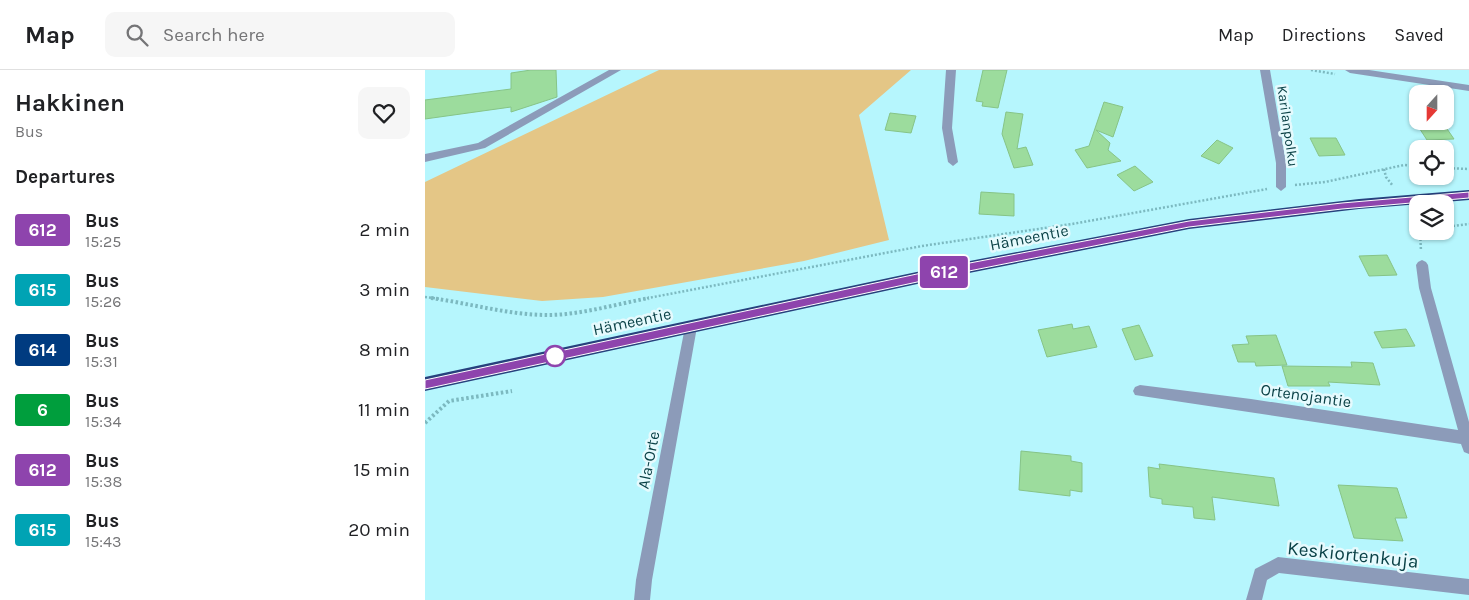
<!DOCTYPE html>
<meta charset="utf-8">
<style>
:root{--surface:#fff;--page:#f6f6f6;--text:#202124;--muted:#757577;--line:#e0e0e0}
body{margin:0;font-family:Karla,sans-serif;background:var(--page);color:var(--text);height:100vh;display:flex;flex-direction:column;font-size:19px;white-space:nowrap}
*{box-sizing:border-box;margin:0}
p{font-size:16px;color:var(--muted)}
.icon{flex:none;width:28px;height:28px;fill:none;stroke:currentColor;stroke-width:2;stroke-linecap:round;stroke-linejoin:round}
.map{position:relative;flex:1;overflow:hidden}
.panel{display:flex;flex-direction:column;background:var(--surface);width:425px}
.panel>*{flex:none}
.badge{padding:0 10px;border-radius:4px;font-size:18px;line-height:32px}
.needle{width:32px;rotate:201deg}
.tools{position:absolute;left:984px;top:15px;display:grid;gap:10px}
.tools a{display:grid;place-items:center;width:45px;height:45px;border-radius:10px;background:var(--surface);box-shadow:0 1px 4px #0004;font-size:25px}
.map>.badge{position:absolute;translate:-50% -50%;box-shadow:0 0 0 2px #fff}
h2{padding:0 15px;font-size:19px;line-height:45px}
.round{display:grid;place-items:center;flex:none;width:52px;height:52px;border-radius:10px;background:var(--page)}
.headline{display:flex;align-items:center;justify-content:space-between;height:85px;padding:0 15px}
h1{font-size:24px;font-weight:700;line-height:38px}
ul{padding:0;list-style:none}
li{display:flex;align-items:center;gap:15px;height:60px;padding:0 15px}
li div{flex:1}
li b{display:block;font-size:19px}
li em{font-style:normal}
li .badge{min-width:55px;font-weight:700;text-align:center}
header{display:flex;align-items:center;gap:30px;box-sizing:border-box;height:70px;padding:0 25px;background:var(--surface);border-bottom:1px solid var(--line)}
header strong{font-size:24px}
nav{display:flex;gap:28px;margin-inline-start:auto;font-size:18px}
.search{width:350px;height:45px;background:var(--page);display:flex;align-items:center;gap:12px;box-sizing:border-box;padding:0 18px;border-radius:10px;color:var(--muted);font-size:19px}
main{display:flex;flex:1;min-height:0}
.map>svg:first-child{display:block}
.green{fill:#e4c686}
.building{fill:#9cdc9d;stroke:#86c487}
.lines{fill:none;stroke-linecap:round;stroke-linejoin:round}
.path-far1{stroke:#7cb9c0;stroke-width:2.5;stroke-dasharray:2 2;stroke-linecap:butt}
.path{stroke:#7cb9c0;stroke-width:4;stroke-dasharray:2.5 2.5;stroke-linecap:butt}
.minor{fill:#8c9bb9;fill-rule:evenodd}
.highway{fill:#27417d;fill-rule:evenodd}
.line{fill:#8e44ad;stroke:#fff}
.stop-dot{fill:#fff;stroke:#8e44ad;stroke-width:2.5}
.labels{text-anchor:middle;stroke-width:5;stroke-linejoin:round;paint-order:stroke}
.far-street-label{font-size:14px;fill:#0a4146;stroke:#e6fafd}
.street-label{font-size:16px;fill:#0a4146;stroke:#e6fafd}
.near-street-label{font-size:19px;fill:#0a4146;stroke:#e6fafd}
</style>
<header>
<strong>Map</strong>
<div class="search"><svg class="icon" aria-label="search" viewBox="0 0 24 24"><circle cx="10" cy="10" r="6"/><path d="M15 15l6 6"/></svg>Search here</div>
<nav><a>Map</a><a>Directions</a><a>Saved</a></nav>
</header>
<main>
<section class="panel">
<div class="headline"><div><h1>Hakkinen</h1><p>Bus</p></div><a class="round"><svg class="icon" aria-label="heart" viewBox="0 0 24 24"><path d="M12 20l-8-8c-3-5 5-10 8-4 3-6 11-1 8 4z"/></svg></a></div>
<h2>Departures</h2>
<ul>
<li><span class="badge" style="background:#8e44ad;color:#fff">612</span><div><b>Bus</b><p>15:25</p></div><em>2 min</em></li>
<li><span class="badge" style="background:#00a3b4;color:#fff">615</span><div><b>Bus</b><p>15:26</p></div><em>3 min</em></li>
<li><span class="badge" style="background:#003b80;color:#fff">614</span><div><b>Bus</b><p>15:31</p></div><em>8 min</em></li>
<li><span class="badge" style="background:#009e3d;color:#fff">6</span><div><b>Bus</b><p>15:34</p></div><em>11 min</em></li>
<li><span class="badge" style="background:#8e44ad;color:#fff">612</span><div><b>Bus</b><p>15:38</p></div><em>15 min</em></li>
<li><span class="badge" style="background:#00a3b4;color:#fff">615</span><div><b>Bus</b><p>15:43</p></div><em>20 min</em></li>
</ul>
</section>
<div class="map">
<svg width="1044" height="530" viewBox="0 0 1044 530">
<rect width="100%" height="100%" fill="#b6f6fd"/>
<path class="green" d="M234 0H486L434 45 464 170 379 191 178 227 117 231 0 217V112Z"/>
<g class="building">
<path d="M106 0H131L132 27 86 42V37L0 49V30L86 19V3Z"/>
<path d="M558 0H582L573 38 557 36 558 32 551 31Z"/>
<path d="M679 32 698 37 688 67 671 60 685 73 683 80 696 91 662 98 650 80 664 76Z"/>
<path d="M581 42 598 44 592 79 601 77 608 95 589 98 577 64Z"/>
<path d="M465 43 491 46 486 63 460 60Z"/>
<path d="M991 53H1018L1029 69 1002 70Z"/>
<path d="M885 68H911L920 85 894 86Z"/>
<path d="M792 70 808 78 794 94 776 86Z"/>
<path d="M710 96 728 112 709 121 692 105Z"/>
<path d="M556 122 589 124V146L554 144Z"/>
<path d="M962 185 972 205 944 206 934 186Z"/>
<path d="M647 254 648 259 664 256 672 277 622 287 613 260Z"/>
<path d="M714 255 728 286 710 290 697 259Z"/>
<path d="M981 259 990 276 957 278 949 262Z"/>
<path d="M851 265 862 295 831 296 830 292H813L807 275 824 274 821 266Z"/>
<path d="M926 292 948 293 955 315 903 312 905 316H863L857 296 927 297Z"/>
<path d="M596 381 646 386V391L657 393V422L645 420V426L594 420Z"/>
<path d="M734 394 849 408 854 436 787 427 790 450 769 448 768 437 737 434V429L725 427 723 397 735 399Z"/>
<path d="M913 415 972 418 982 448H970L978 471 929 468Z"/>
</g>
<g class="lines">
<g class="path-far1">
<path d="M886 0 910 4"/>
<path d="M1020 98 1044 99"/>
<path d="M959 99 961 107 968 116"/>
<path d="M870 115 900 112 979 95 992 96"/>
<path d="M988 145 992 153"/>
<path d="M1020 157 1044 154"/>
<path d="M995 161 996 181"/>
<path d="M0 227 15 229"/>
<path d="M218 229 497 176 647 154 842 119"/>
</g>
<g class="path">
<path d="M6 228C50 234 97 249 141 244 169 241 197 233 224 228"/>
<path d="M0 353 24 331 87 321"/>
</g>
<g class="minor">
<path d="M184 0H196L60 78 0 92V84L53 73Z"/>
<path d="M521 0H531L527 58 533 92 528 96 523 92 517 58Z"/>
<path d="M835 0H845L861 93V117L856 121 851 117V93Z"/>
<path d="M920 0H944L1044 15V21L925 3Z"/>
<path d="M997 190 1001 192 1003 195 1006 218 1044 352V384L1039 382 1036 374 710 325 708 321 710 317 715 315 826 329 1033 360 994 218 991 195 993 192Z"/>
<path d="M266 252 270 253 272 257 227 510 225 530H209L211 510 260 257 262 253Z"/>
<path d="M853 487 1044 509V525L854 503 842 510 837 530H821L830 499Z"/>
</g>
<path class="highway" d="M1044 120V130L934 139 764 159 529 206 0 321V307L529 194 764 149 934 129Z"/>
</g>
<path class="line" d="M1044 122V128L917 139 764 157 529 204 0 319V310L529 196 764 151 917 133Z"/>
<circle class="stop-dot" cx="130" cy="286" r="10"/>
<g class="labels">
<g class="far-street-label">
<text transform="translate(863 56) rotate(82)" y="5">Karilanpolku</text>
</g>
<g class="street-label">
<text transform="translate(604 167) rotate(-11)" y="6">Hämeentie</text>
<text transform="translate(207 251) rotate(-12)" y="6">Hämeentie</text>
<text transform="translate(881 325) rotate(8)" y="6">Ortenojantie</text>
<text transform="translate(223 390) rotate(-79)" y="6">Ala-Orte</text>
</g>
<g class="near-street-label">
<text transform="translate(928 484) rotate(6)" y="7">Keskiortenkuja</text>
</g>
</g>
</svg>
<div class="tools">
<a><svg class="needle" viewBox="-14 -14 28 28"><path d="M0-13l5 13h-10z" fill="#e53935"/><path d="M0 13l5-13h-10z" fill="#757577"/></svg></a>
<a><svg class="icon" aria-label="locate" viewBox="0 0 24 24"><circle cx="12" cy="12" r="6"/><path d="M12 2v4M12 18v4M2 12h4M18 12h4"/></svg></a>
<a><svg class="icon" aria-label="layers" viewBox="0 0 24 24"><path d="M12 4l9 5-9 5-9-5zM3 14l9 5 9-5"/></svg></a>
</div>
<b class="badge" style="left:519px;top:202px;background:#8e44ad;color:#fff">612</b>
</div>
</main>
